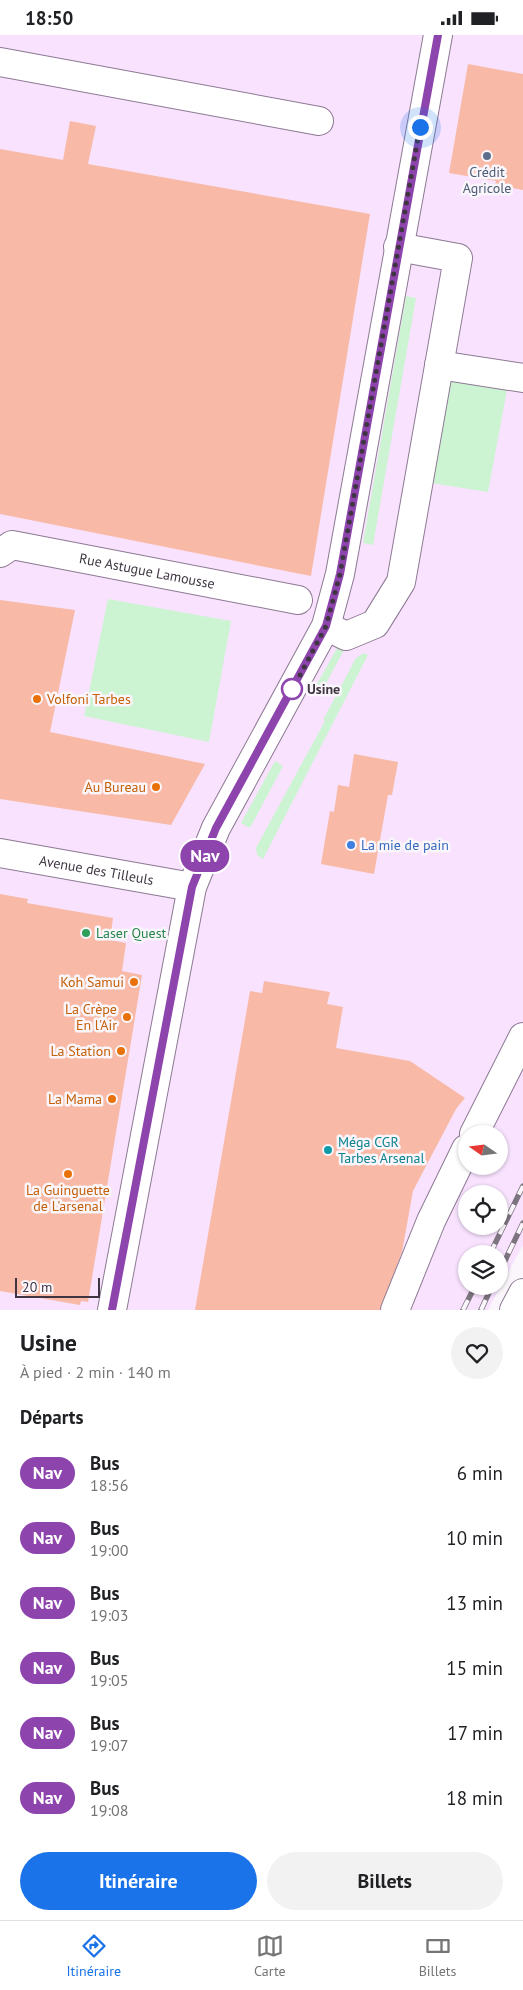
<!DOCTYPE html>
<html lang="fr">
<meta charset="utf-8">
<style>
:root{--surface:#fff;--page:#f2f2f2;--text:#202124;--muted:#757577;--line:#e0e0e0;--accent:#1a73e8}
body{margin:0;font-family:"PT Sans",sans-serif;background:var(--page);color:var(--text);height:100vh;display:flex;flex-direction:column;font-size:19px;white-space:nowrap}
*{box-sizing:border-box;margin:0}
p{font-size:16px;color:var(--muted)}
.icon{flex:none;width:28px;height:28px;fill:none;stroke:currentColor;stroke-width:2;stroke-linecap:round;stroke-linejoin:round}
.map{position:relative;height:1275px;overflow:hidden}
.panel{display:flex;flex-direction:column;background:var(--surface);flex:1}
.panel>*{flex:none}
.badge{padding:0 10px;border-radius:16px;font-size:18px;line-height:32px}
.needle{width:32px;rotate:284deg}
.buttons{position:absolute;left:458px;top:1090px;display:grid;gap:10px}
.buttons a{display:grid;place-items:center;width:50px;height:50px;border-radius:50%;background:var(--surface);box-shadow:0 1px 4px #0004;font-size:25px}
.scale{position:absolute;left:15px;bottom:12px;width:85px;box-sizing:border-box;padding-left:5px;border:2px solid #3e3541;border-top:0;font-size:14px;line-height:18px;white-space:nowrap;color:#3e3541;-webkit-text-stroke:4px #faf6fb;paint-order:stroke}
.you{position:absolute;width:25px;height:25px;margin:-12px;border:4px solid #fff;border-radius:50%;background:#1a73e8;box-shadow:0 0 0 8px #1a73e833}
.map>.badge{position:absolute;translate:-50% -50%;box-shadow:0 0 0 2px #fff}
h2{padding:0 20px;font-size:19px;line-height:45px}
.round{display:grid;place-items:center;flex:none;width:52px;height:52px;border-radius:26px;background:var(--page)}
.head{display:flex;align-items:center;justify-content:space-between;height:85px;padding:0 20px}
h1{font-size:24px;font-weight:800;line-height:38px}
.cta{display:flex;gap:10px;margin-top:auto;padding:10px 20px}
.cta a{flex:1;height:58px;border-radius:30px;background:var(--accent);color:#fff;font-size:20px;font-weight:800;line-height:58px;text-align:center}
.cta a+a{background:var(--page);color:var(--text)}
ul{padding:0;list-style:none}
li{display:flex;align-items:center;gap:15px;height:65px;padding:0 20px}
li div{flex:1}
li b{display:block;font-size:19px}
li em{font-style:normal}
li .badge{min-width:55px;font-weight:700;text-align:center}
.status{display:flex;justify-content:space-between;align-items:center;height:35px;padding:0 25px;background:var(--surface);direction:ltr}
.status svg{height:14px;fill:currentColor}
.tab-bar{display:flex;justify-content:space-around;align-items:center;height:70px;border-top:1px solid var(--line);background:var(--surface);font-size:14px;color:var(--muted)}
.tab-bar a{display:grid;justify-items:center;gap:2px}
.tab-bar .on{color:var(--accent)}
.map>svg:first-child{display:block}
.built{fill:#f8e2fe;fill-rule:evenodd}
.green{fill:#ccf4d2}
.building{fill:#f8baa6}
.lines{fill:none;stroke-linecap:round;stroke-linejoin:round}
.minor-casing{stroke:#8d7993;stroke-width:30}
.minor{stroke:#fff;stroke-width:28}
.rail-casing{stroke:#7c747e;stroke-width:5.5}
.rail{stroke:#faf6fb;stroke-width:4;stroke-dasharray:11;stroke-linecap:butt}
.line-casing{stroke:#fff;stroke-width:11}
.line{stroke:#8e44ad;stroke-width:8}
.walk{stroke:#3e3541;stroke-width:5;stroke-dasharray:0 9}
.service-dot{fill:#5c6f8a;stroke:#faf6fb;stroke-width:2}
.stop-dot{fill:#fff;stroke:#8e44ad;stroke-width:2.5}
.food-dot{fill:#e8710a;stroke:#faf6fb;stroke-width:2}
.shop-dot{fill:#3f7fe0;stroke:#faf6fb;stroke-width:2}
.leisure-dot{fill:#2e9e5b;stroke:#faf6fb;stroke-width:2}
.culture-dot{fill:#0f9aa8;stroke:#faf6fb;stroke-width:2}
.labels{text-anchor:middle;stroke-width:5;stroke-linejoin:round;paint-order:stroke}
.service-label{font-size:14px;fill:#4e5e75;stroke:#faf6fb}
.street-label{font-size:14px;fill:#3e3541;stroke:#faf6fb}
.stop-label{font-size:14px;font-weight:bold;fill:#3e3541;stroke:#faf6fb;text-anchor:start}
.food-label{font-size:14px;fill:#c56008;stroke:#faf6fb;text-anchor:end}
.shop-label{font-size:14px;fill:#366cbe;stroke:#faf6fb;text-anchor:start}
.leisure-label{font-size:14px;fill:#27864d;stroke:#faf6fb;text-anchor:start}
.culture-label{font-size:14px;fill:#0d838f;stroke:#faf6fb;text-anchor:start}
</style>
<div class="status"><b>18:50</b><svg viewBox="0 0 49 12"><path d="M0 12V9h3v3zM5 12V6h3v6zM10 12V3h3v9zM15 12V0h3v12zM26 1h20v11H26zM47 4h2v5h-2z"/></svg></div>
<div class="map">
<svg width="523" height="1275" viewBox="0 0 523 1275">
<rect width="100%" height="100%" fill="#faf6fb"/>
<path class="built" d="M0 0H523V1210L488 1275H0ZM466 1099H499V1131H466ZM466 1159H499V1191H466ZM466 1219H499V1251H466Z"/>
<g class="green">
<path d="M406 261 416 263 373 510 363 508Z"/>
<path d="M442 341 505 352 507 355 488 457 425 447Z"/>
<path d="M108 564 231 586 209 707 84 681Z"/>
<path d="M346 611 323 654 316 651 337 613Z"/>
<path d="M364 618 368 620 263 824 257 820 256 813 325 686 323 685 356 623Z"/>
<path d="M275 726 283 731 250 793 241 788Z"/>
</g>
<g class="building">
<path d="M468 29 523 39V155L495 150 496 146 449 138Z"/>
<path d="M70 86 96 91 88 129 370 179 311 541 0 479V114L63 125Z"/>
<path d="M0 565 75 575 50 697 205 729 171 790 0 764Z"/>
<path d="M354 719 398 727 392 760H388L374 839 321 829 330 776 334 777 338 750 349 752Z"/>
<path d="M0 859 28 864 27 868 113 883 110 905 126 908 122 936 142 940 88 1267 81 1266 80 1270 0 1256Z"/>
<path d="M264 946 330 957 327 969 343 972 336 1013 410 1026 465 1063 456 1074 413 1156 402 1217 380 1275H195L250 956 262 958Z"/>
</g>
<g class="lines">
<defs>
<g id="minor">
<path d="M0 27 319 86"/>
<path d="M439 330 523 343"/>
<path id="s1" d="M0 518 12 510 298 565"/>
<path d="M326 591 346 601 375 589 401 547 458 223 398 212"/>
<path id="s2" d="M0 818 192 852"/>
<path d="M474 1099 523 1002"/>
<path d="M112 1275 192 852 216 793 326 591 340 539 438 0"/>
<path d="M395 1275 431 1186 466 1114"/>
<path d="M514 1275 523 1258"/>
</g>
</defs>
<use href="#minor" class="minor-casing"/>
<use href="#minor" class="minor"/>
<defs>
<g id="rail">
<path d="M490 1219 523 1151"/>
<path d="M499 1238 523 1188"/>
<path d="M463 1275 475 1251"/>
<path d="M481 1275 492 1251"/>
</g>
</defs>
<use href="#rail" class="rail-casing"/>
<use href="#rail" class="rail"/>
</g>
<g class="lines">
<defs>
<path id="line" d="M112 1275 192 852 216 793 326 591 340 539 438 0"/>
</defs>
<use href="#line" class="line-casing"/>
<use href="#line" class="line"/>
<path class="walk" d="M292 654 290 659 326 591 340 539 420 92"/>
</g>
<circle class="service-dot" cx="487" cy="121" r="5"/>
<circle class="stop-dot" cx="292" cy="654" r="10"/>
<g class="food-dot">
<circle cx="37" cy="664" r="5"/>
<circle cx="156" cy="752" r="5"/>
<circle cx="134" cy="947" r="5"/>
<circle cx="127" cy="982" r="5"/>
<circle cx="121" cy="1016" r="5"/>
<circle cx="112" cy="1064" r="5"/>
<circle cx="68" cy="1139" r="5"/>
</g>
<circle class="shop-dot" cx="351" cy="810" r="5"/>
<circle class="leisure-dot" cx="86" cy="898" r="5"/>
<circle class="culture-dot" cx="328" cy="1115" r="5"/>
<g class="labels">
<g class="service-label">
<text x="487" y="142">Crédit<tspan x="487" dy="16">Agricole</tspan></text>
</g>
<g class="street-label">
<text dy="5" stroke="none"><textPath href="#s1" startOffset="152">Rue Astugue Lamousse</textPath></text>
<text dy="5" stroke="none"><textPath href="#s2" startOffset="98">Avenue des Tilleuls</textPath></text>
</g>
<g class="stop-label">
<text x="307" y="659">Usine</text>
</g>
<g class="food-label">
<text x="47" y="669" text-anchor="start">Volfoni Tarbes</text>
<text x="146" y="757">Au Bureau</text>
<text x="124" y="952">Koh Samui</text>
<text x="117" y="979">La Crèpe<tspan x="117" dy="16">En l'Air</tspan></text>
<text x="111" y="1021">La Station</text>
<text x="102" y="1069">La Mama</text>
<text x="68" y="1160" text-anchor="middle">La Guinguette<tspan x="68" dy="16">de L'arsenal</tspan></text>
</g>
<g class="shop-label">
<text x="361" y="815">La mie de pain</text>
</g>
<g class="leisure-label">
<text x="96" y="903">Laser Quest</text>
</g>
<g class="culture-label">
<text x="338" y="1112">Méga CGR<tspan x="338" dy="16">Tarbes Arsenal</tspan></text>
</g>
</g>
</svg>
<div class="buttons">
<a><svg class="needle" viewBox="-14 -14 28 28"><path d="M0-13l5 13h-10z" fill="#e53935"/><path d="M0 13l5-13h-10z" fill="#757577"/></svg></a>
<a><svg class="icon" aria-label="locate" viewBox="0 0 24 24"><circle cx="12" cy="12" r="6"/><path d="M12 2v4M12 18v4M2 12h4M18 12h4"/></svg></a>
<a><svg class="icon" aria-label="layers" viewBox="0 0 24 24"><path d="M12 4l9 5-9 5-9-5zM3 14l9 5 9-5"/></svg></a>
</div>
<div class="scale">20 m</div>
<div class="you" style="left:420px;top:92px"></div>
<b class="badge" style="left:205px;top:821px;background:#8e44ad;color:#fff">Nav</b>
</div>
<section class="panel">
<div class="head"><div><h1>Usine</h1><p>À pied · 2 min · 140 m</p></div><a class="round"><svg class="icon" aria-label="heart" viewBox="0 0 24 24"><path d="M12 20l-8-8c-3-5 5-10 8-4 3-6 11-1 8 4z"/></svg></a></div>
<h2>Départs</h2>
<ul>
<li><span class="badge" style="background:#8e44ad;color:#fff">Nav</span><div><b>Bus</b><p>18:56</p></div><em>6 min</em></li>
<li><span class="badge" style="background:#8e44ad;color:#fff">Nav</span><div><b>Bus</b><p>19:00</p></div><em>10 min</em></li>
<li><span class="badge" style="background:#8e44ad;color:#fff">Nav</span><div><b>Bus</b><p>19:03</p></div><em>13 min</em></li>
<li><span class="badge" style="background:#8e44ad;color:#fff">Nav</span><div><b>Bus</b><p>19:05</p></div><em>15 min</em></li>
<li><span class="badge" style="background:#8e44ad;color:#fff">Nav</span><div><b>Bus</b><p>19:07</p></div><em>17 min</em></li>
<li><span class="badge" style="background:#8e44ad;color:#fff">Nav</span><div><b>Bus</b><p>19:08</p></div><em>18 min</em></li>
</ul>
<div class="cta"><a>Itinéraire</a><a>Billets</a></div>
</section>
<nav class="tab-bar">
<a class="on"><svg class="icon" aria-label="directions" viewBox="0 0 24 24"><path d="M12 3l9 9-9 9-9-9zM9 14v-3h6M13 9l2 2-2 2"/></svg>Itinéraire</a>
<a><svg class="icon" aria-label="map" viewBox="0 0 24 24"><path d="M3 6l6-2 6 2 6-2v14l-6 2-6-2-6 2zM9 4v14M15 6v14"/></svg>Carte</a>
<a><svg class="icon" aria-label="tickets" viewBox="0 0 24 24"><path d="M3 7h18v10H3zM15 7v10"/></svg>Billets</a>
</nav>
